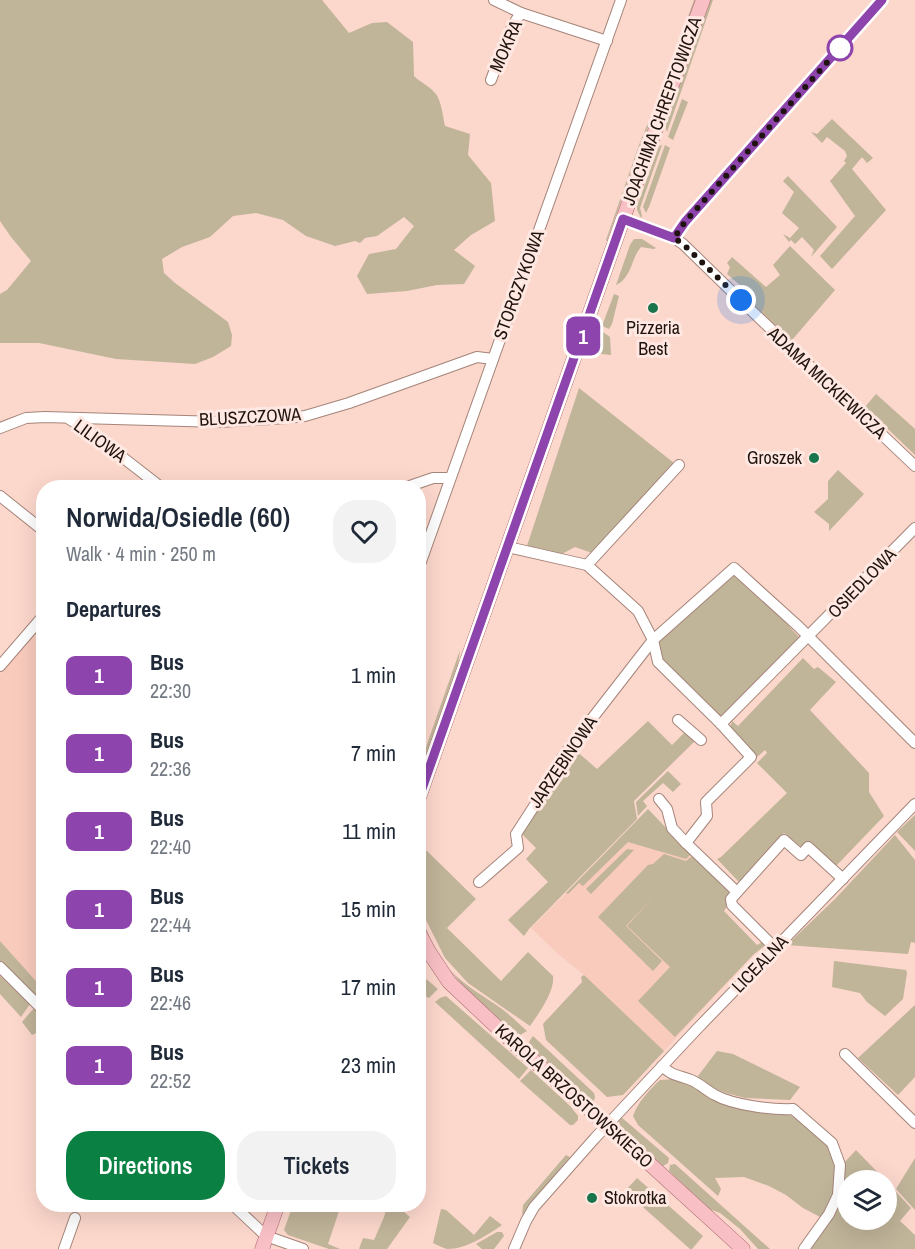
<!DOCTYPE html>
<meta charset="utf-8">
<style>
:root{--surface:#fff;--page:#f2f2f3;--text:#1f2937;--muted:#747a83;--accent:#0b8043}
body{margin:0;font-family:"Archivo Narrow",sans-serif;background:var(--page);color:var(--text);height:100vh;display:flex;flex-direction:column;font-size:22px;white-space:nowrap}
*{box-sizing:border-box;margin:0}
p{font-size:20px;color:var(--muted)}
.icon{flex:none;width:33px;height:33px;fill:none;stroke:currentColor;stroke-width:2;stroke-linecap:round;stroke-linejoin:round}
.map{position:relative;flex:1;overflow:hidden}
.drawer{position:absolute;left:36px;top:480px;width:390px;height:732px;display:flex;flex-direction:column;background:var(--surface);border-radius:24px;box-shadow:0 6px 24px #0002}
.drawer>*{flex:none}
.badge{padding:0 12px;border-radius:9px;font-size:21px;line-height:39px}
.buttons{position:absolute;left:837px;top:1170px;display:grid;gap:12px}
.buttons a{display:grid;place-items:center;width:60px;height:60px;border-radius:50%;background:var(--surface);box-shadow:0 6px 24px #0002;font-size:30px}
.you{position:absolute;width:30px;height:30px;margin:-15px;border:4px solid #fff;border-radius:50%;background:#1a73e8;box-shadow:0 0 0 9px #1a73e833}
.map>.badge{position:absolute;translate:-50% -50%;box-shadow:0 0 0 3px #fff}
h2{padding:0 30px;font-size:22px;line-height:54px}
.round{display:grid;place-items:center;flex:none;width:63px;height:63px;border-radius:24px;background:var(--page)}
.overview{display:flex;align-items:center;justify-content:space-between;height:102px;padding:0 30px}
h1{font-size:28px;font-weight:600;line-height:45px}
.cta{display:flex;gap:12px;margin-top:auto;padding:12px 30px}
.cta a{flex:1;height:69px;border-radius:24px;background:var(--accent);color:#fff;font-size:24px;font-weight:600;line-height:69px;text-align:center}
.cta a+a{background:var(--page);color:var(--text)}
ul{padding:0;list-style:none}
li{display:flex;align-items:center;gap:18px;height:78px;padding:0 30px}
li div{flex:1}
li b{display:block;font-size:22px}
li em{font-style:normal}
li .badge{min-width:66px;font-weight:700;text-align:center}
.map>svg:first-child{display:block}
.built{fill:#f8cbbd}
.green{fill:#c0b499}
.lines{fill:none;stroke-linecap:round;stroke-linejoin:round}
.minor-casing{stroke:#a58479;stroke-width:12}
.major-casing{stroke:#a9686d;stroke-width:15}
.minor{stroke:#fff;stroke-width:10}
.major{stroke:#f8c0c5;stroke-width:14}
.line-casing{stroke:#fff;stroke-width:14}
.line{stroke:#8e44ad;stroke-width:9}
.walk{stroke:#1f130f;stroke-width:6;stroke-dasharray:0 10.8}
.stop-dot{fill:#fff;stroke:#8e44ad;stroke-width:3}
.poi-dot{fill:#19754b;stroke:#ffe8e1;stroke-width:2}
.labels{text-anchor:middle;stroke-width:6;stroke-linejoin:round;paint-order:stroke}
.street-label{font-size:18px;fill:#1f130f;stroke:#ffe8e1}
.poi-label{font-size:18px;fill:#1f130f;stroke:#ffe8e1}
</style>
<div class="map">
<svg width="915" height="1249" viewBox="0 0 915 1249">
<rect width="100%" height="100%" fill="#fcd7cc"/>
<g class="built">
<path d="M43 618V989L0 941V674Z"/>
<path d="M648 811 726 890 708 913 753 955 623 1095 543 1024 587 977 558 954 531 928Z"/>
</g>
<g class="green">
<path d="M0 0H322L349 33 372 23 387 22 413 42 414 76C420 82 429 86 434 92 441 98 443 116 445 126L470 134 468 155 491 183 495 221 471 235 454 250 475 266 464 284 437 285 407 291 367 294 357 276 369 254 396 249 414 226 404 217 377 236 365 238 360 243 355 241 335 246 306 236 283 220 256 213 233 216 210 237 182 247 162 259 164 273 175 283 228 322 232 335 231 346 213 357 195 364 116 359 39 343H0V294L7 290 31 261 11 237 0 221Z"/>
<path d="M694 0H696L668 77 640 147 607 241 606 240 639 145 665 81Z"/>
<path d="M709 0H713L667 132 665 126Z"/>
<path d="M682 99 688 102 673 140 668 137Z"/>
<path d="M832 119 873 158 867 163 862 157 852 169 886 210 832 269 820 256 855 216 830 181 846 163 844 161 847 156 845 151 827 137 822 143 811 132 817 134Z"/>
<path d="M662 145 640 208 642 216 641 218 637 210V206L659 146Z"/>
<path d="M665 145 670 148 649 207 646 213 643 207Z"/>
<path d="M788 176 837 227 811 257 814 250 802 237 795 244 791 240 789 242 783 234 790 238 799 228 782 213 794 192 783 181Z"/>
<path d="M634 239H642L656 248 654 249 641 247C631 258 632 278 616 285L630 245Z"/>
<path d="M790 246 835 290 792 340 753 304 755 298 727 274 730 267 727 263 732 257 766 287 780 275 773 265Z"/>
<path d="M614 294 619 296 612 324 609 329 602 326Z"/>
<path d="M600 330 610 337 611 355 592 353Z"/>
<path d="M579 388 674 463 592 553 575 547 560 555 543 549 527 546Z"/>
<path d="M876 394 915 429V455L865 407Z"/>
<path d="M838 470 864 494 829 531V524L814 512 828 499V481Z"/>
<path d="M739 572 799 637 718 719 658 662 653 640Z"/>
<path d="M460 650 458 666 419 777V767Z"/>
<path d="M803 658 814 669 818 667 836 682 810 710 869 773V792L884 816 836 866 804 849 784 833 740 883 717 859 721 857 787 793 757 763 767 753 765 750 757 757 732 731 730 728 732 721 738 726Z"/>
<path d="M648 721 672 745 685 732 696 740 634 801 637 819 529 929 524 936 508 920 548 882 526 859 536 848 521 833 522 828 574 749 597 769Z"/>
<path d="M668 771 681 784 673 792 663 783 643 801 647 806 638 816 636 802Z"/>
<path d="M648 809 691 854 686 859 628 842 583 886 579 883 568 894 566 893Z"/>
<path d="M915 815V851L897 832Z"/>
<path d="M895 835 915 860V943L911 942 908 954 787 945 835 899Z"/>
<path d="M419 846 427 851 476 899 447 928 501 981 528 952 553 976C555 991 539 1013 530 1026L468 983 445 958 424 916 419 891Z"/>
<path d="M627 849 634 850 591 894 586 889Z"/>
<path d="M664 854 686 861 692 856 727 888 729 892 725 900 728 905 724 911 757 945 764 941 767 944 753 955 675 1037 638 1001 670 967 627 926 656 894 626 926 662 961 653 971 598 917 648 865 653 864Z"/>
<path d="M418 903C424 926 434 952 450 970 465 986 484 996 502 1009 511 1016 518 1023 527 1031L520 1035 516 1034C483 1006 449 978 430 938 424 928 419 915 418 903Z"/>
<path d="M0 941 43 989V1007L0 963Z"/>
<path d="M834 961 906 970 907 973 903 999 885 1016 867 1002 860 993 832 987Z"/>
<path d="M418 972 438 989 429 998 422 995 419 992Z"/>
<path d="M584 975 664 1051 623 1095 607 1097 546 1040 543 1024 582 982 581 977Z"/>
<path d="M0 976 30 1004 21 1017 0 994Z"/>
<path d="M446 996 528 1068 519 1079 435 1002 440 998Z"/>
<path d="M915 1005V1077L898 1095 858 1058Z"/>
<path d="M34 1008 43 1018V1033L41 1031 32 1035 22 1022Z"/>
<path d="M533 1036 594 1093 595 1098 593 1102 530 1047 529 1042Z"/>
<path d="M717 1051 733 1054 800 1087 790 1100 745 1098 726 1093 702 1083 698 1076Z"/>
<path d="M531 1070 570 1106 578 1116V1120L573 1125H570L520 1081Z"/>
<path d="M677 1079 788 1114C803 1121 826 1140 834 1155 839 1165 838 1186 834 1197 831 1204 826 1211 822 1218L803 1208 786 1195 769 1186 744 1177 715 1178 721 1189 718 1196 638 1125 633 1116C638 1102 650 1089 660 1080Z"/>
<path d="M621 1117 669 1158 668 1163 663 1166 621 1127 619 1122Z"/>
<path d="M856 1150 885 1180H848V1220H886L887 1182 911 1208 900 1221 915 1235V1249H808L828 1218 844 1163Z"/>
<path d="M566 1155 570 1157 522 1215 523 1205Z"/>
<path d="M915 1158V1210L896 1189Z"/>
<path d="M675 1164 770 1249H758L740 1229 720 1213 709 1209 669 1171 670 1165Z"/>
<path d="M637 1178 703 1236 692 1249H690L625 1191Z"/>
<path d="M293 1205H341L328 1244 340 1249H329L288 1235 284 1230Z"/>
<path d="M384 1205H396L410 1217 387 1249H359L363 1238 374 1240 384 1217 387 1206Z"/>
<path d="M441 1209 446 1210 474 1235 490 1216 502 1225C487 1235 467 1249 447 1249 443 1248 438 1245 433 1243Z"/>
<path d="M497 1232H502L504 1236 494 1249H482L476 1244Z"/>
</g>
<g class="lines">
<defs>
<g id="minor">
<path d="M494 0 521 13 607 41"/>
<path d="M491 80C500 57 506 33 521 13"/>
<path d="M623 219 674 238 683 244 755 314 915 466"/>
<path d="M674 238 685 222 882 0"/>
<path d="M69 419 90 432 162 488"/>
<path d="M0 428 26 418 45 417 220 422 287 418 305 416 349 403 477 357 493 359"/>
<path d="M404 488 433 478H450"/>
<path d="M0 496 44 531"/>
<path d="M508 547 587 565 638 611 653 640 658 662 720 723 751 757 706 802 707 816 686 843 737 892"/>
<path d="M587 565 679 465"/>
<path d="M418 570 621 0"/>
<path d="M0 666 44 615"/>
<path d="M678 720 701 740"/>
<path d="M721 724 915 528"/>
<path d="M659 799 667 809 672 828 686 843"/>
<path d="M479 882 518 848 516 834 518 831 553 777 563 756 653 640 734 568 798 626 915 743"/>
<path d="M775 948 732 905 731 899 784 840 801 855 808 847 843 879"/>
<path d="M0 967 44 1011"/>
<path d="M845 1054 915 1123"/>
<path d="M662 1066C672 1076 678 1075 691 1080 699 1083 706 1090 715 1095 733 1105 772 1110 793 1109L832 1143 840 1165 838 1195 829 1214 804 1249"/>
<path d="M232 1204 266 1236 303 1249"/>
<path d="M64 1249 75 1218"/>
<path d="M514 1249 526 1221 534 1207 595 1138 697 1029 915 804"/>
</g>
<g id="major">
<path d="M418 800 623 219 703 0"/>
<path d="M418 931 429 952 449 982 518 1047 607 1125 743 1249"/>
<path d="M262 1249 278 1204"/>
</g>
</defs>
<use href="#minor" class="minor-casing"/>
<use href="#major" class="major-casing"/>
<use href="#minor" class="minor"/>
<use href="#major" class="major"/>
</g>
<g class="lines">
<defs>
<path id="line" d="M418 800 623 219 674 238 685 222 882 0"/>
</defs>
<use href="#line" class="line-casing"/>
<use href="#line" class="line"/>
<path class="walk" d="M741 300 683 244 674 238 685 222 840 48"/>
</g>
<circle class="stop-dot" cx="840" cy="48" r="12"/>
<g class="poi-dot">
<circle cx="653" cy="308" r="6"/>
<circle cx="814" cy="458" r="6"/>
<circle cx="592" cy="1198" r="6"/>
</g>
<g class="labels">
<g class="street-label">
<text transform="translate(506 46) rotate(-66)" y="6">MOKRA</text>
<text transform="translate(662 111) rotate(-70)" y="6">JOACHIMA CHREPTOWICZA</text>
<text transform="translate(519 285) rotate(-70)" y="6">STORCZYKOWA</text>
<text transform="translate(827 383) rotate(43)" y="6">ADAMA MICKIEWICZA</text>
<text transform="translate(250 417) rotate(-3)" y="6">BLUSZCZOWA</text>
<text transform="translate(100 441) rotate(36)" y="6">LILIOWA</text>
<text transform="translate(862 583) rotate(-46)" y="6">OSIEDLOWA</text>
<text transform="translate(563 762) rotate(-56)" y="6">JARZĘBINOWA</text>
<text transform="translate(760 964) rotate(-46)" y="6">LICEALNA</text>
<text transform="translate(574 1096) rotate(42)" y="6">KAROLA BRZOSTOWSKIEGO</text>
</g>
<g class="poi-label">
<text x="653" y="334">Pizzeria<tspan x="653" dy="21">Best</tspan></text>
<text x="802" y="464" text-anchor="end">Groszek</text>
<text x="604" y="1204" text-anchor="start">Stokrotka</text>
</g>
</g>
</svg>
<div class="buttons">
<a><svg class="icon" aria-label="layers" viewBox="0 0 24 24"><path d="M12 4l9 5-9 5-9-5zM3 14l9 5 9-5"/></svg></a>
</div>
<div class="you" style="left:741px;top:300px"></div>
<b class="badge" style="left:583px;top:336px;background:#8e44ad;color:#fff">1</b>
<section class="drawer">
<div class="overview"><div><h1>Norwida/Osiedle (60)</h1><p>Walk · 4 min · 250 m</p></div><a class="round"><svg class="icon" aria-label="heart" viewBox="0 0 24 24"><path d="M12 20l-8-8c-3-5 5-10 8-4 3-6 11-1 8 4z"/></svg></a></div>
<h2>Departures</h2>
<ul>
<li><span class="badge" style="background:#8e44ad;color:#fff">1</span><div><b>Bus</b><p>22:30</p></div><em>1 min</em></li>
<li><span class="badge" style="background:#8e44ad;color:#fff">1</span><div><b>Bus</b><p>22:36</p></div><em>7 min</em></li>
<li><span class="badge" style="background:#8e44ad;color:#fff">1</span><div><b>Bus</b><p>22:40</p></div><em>11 min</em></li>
<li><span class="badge" style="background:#8e44ad;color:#fff">1</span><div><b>Bus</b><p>22:44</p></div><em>15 min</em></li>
<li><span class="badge" style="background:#8e44ad;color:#fff">1</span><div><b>Bus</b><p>22:46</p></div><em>17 min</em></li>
<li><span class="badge" style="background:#8e44ad;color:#fff">1</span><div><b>Bus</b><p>22:52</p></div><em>23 min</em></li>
</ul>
<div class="cta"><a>Directions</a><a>Tickets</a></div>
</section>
</div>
